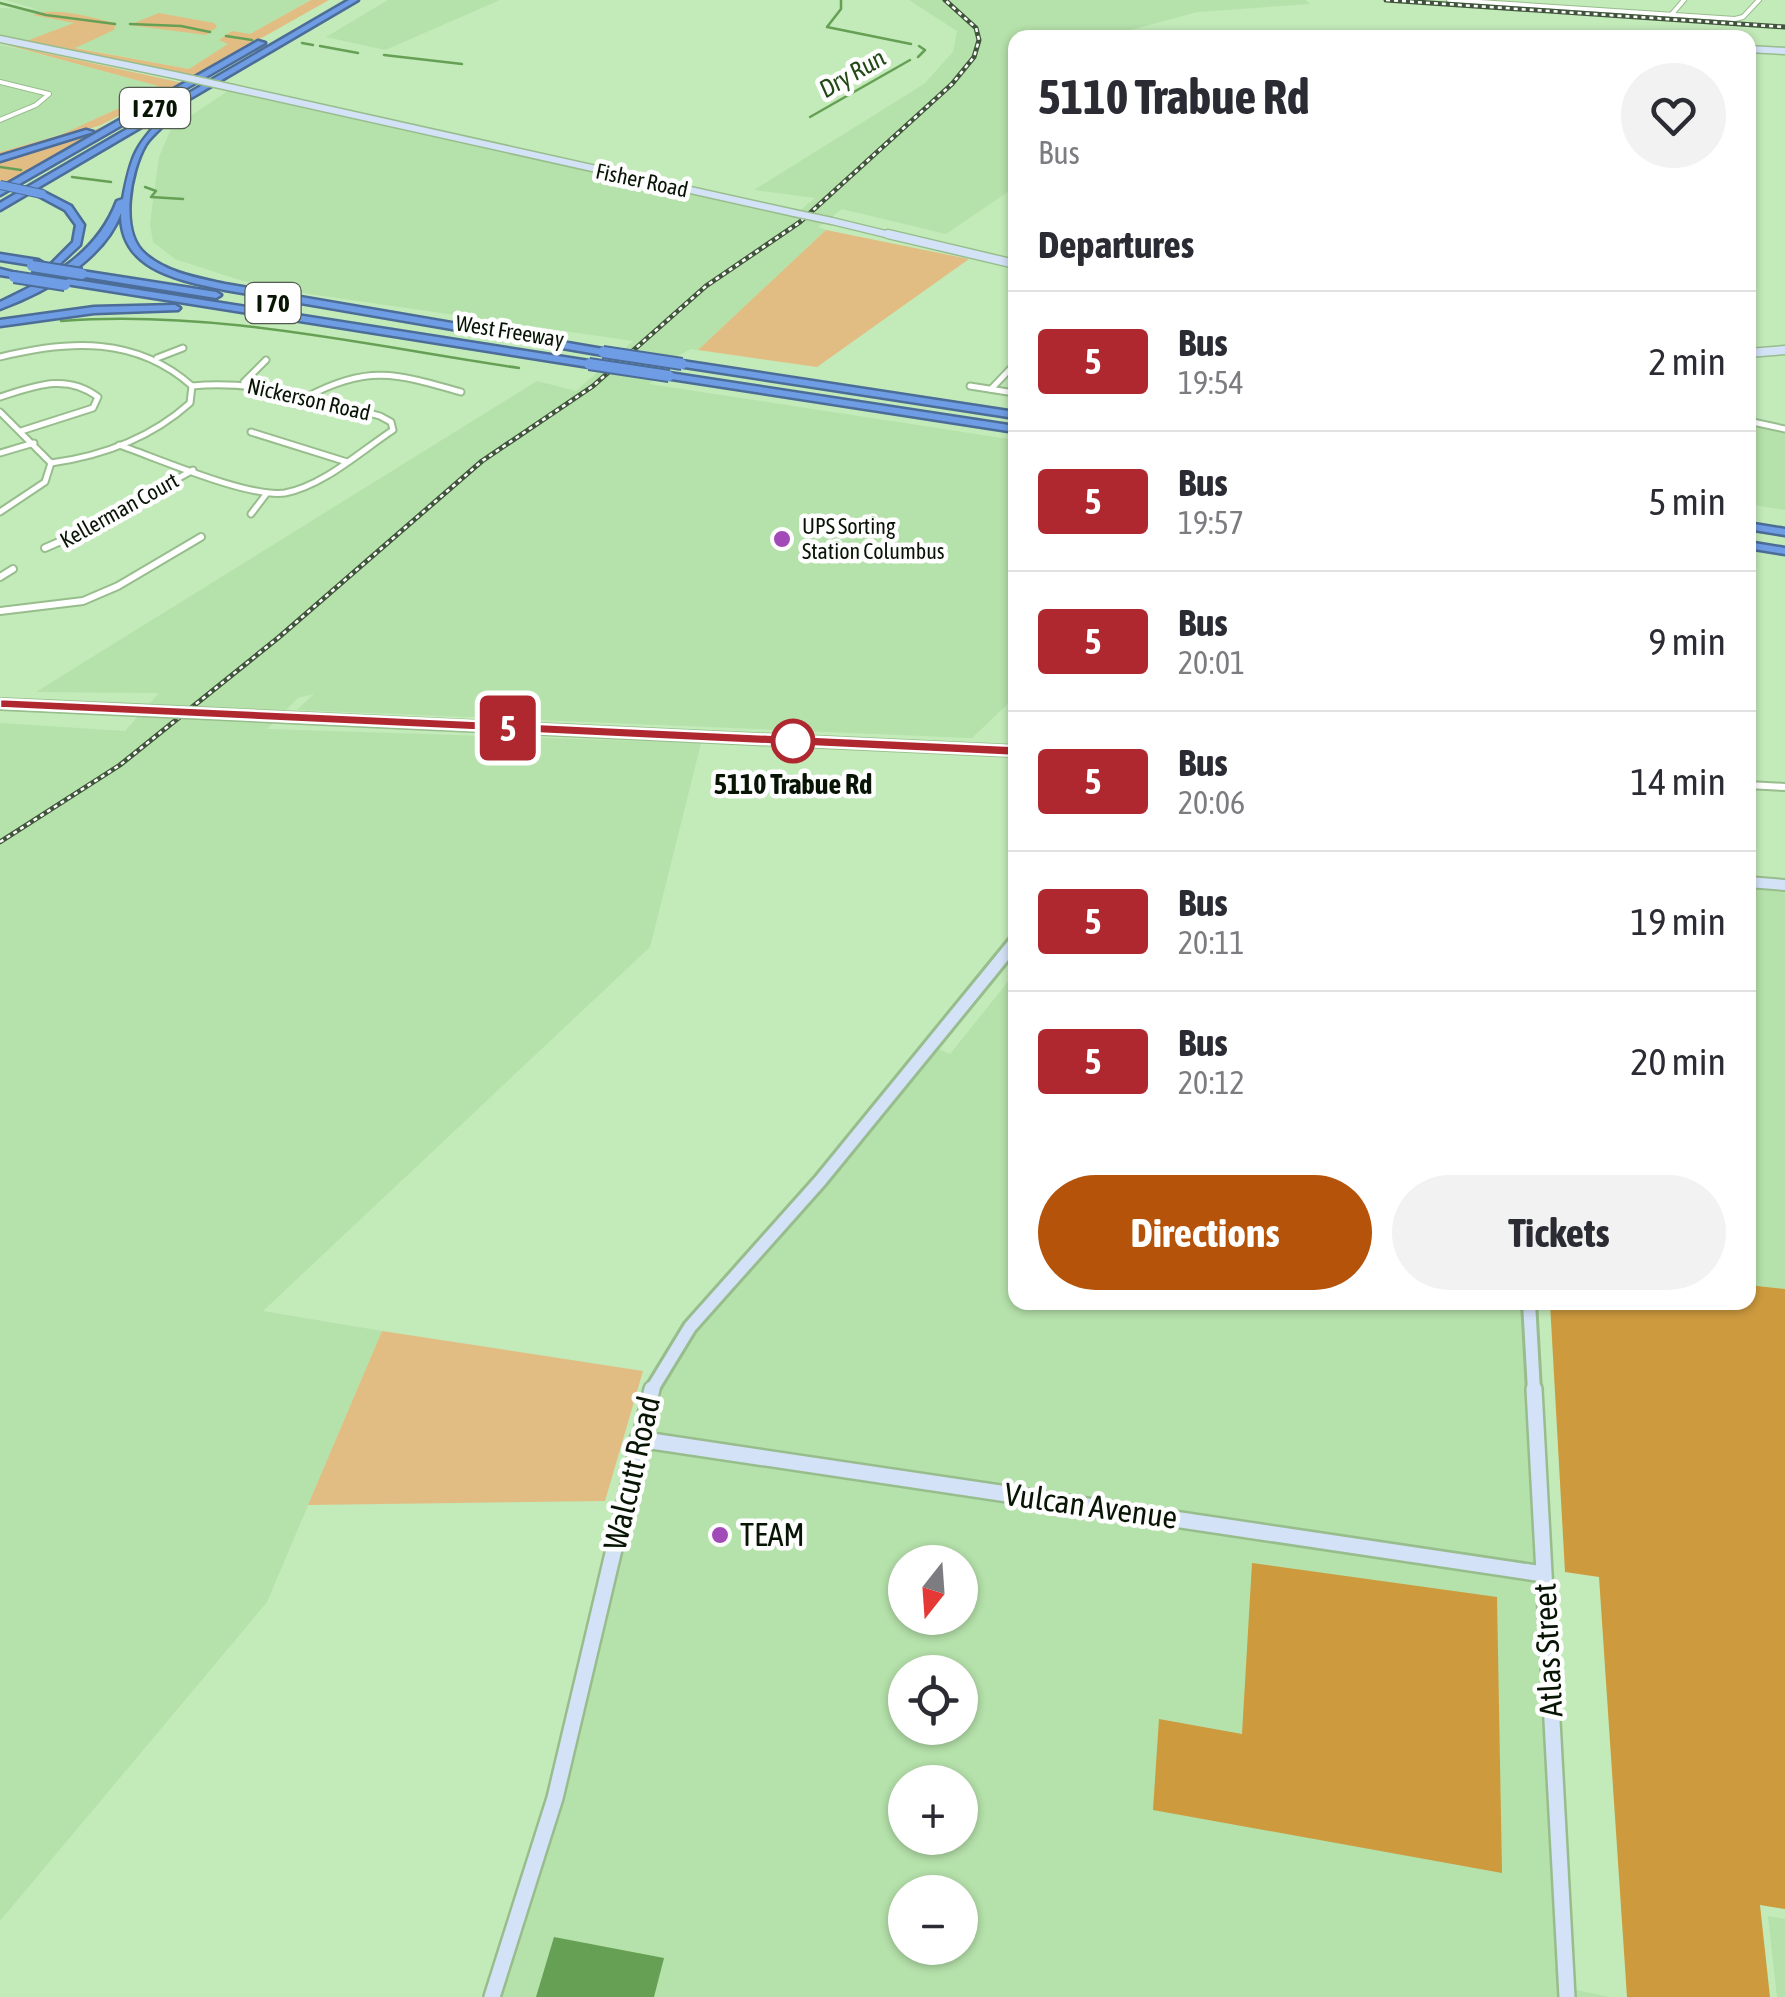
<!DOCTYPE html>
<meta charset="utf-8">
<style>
:root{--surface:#fff;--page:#f2f2f3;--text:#2b2b33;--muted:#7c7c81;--line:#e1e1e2;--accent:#b45309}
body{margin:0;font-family:"Asap Condensed",sans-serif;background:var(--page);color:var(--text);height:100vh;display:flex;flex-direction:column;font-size:38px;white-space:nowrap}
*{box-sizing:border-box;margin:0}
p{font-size:32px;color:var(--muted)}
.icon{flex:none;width:55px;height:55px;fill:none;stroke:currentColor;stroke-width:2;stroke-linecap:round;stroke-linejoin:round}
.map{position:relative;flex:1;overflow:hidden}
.side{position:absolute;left:1008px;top:30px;width:748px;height:1280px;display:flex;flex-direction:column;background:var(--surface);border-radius:20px;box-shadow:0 2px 8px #0004}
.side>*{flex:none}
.badge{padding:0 20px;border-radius:8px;font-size:35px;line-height:65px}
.needle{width:65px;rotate:197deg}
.fabs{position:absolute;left:888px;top:1545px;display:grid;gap:20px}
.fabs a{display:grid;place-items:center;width:90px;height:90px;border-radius:50%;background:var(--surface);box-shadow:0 2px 8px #0004;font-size:50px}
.map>.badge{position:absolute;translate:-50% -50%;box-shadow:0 0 0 5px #fff}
h2{padding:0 30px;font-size:38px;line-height:90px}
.round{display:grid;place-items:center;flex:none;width:105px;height:105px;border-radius:52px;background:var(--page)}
.headline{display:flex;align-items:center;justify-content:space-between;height:170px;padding:0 30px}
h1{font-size:48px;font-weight:700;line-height:75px}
.button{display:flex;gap:20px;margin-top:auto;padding:20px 30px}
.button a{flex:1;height:115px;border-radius:60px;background:var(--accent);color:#fff;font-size:40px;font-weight:700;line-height:115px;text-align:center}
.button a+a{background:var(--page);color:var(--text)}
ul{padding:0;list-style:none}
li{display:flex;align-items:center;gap:30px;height:140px;padding:0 30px;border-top:2px solid var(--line)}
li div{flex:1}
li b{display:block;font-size:38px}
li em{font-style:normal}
li .badge{min-width:110px;font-weight:700;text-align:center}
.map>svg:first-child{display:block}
.built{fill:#b5e1aa;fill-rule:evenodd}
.green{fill:#e2bd83}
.forest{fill:#cd9a3e}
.water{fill:#66a055}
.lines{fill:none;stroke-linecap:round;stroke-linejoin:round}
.stream{stroke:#66a055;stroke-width:2.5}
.street-far2-casing{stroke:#98bd8d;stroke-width:6}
.street-far1-casing{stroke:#98bd8d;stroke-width:9}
.street-casing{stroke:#98bd8d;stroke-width:10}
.secondary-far4-casing{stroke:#98bd8d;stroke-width:9}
.secondary-far3-casing{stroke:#98bd8d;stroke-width:11}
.secondary-far2-casing{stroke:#98bd8d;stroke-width:14}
.secondary-far1-casing{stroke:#98bd8d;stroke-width:18}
.secondary-casing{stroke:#98bd8d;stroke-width:20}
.highway-casing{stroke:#4b6d97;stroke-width:5}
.street-far2{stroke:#fff;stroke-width:4}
.street-far1{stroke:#fff;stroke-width:5}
.street{stroke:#fff;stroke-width:6}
.secondary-far4{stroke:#d4e2f7;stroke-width:6}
.secondary-far3{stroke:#d4e2f7;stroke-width:8}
.secondary-far2{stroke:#d4e2f7;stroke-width:10}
.secondary-far1{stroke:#d4e2f7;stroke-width:12}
.secondary{stroke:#d4e2f7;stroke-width:15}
.highway{fill:#6f9de5;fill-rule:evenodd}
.rail-casing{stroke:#3f543a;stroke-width:5}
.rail{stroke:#fefefe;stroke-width:2.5;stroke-dasharray:4;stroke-linecap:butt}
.secondary-bridge-far1-casing{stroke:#98bd8d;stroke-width:9;stroke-linecap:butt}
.secondary-bridge-casing{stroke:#98bd8d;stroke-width:14;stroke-linecap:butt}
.highway-bridge-far1-casing{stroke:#4b6d97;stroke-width:10;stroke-linecap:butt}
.highway-bridge-casing{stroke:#4b6d97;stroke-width:14;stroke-linecap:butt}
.secondary-bridge-far1{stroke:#d4e2f7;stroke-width:6}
.secondary-bridge{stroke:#d4e2f7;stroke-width:10}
.highway-bridge-far1{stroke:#6f9de5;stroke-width:8}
.highway-bridge{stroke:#6f9de5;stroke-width:10}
.line{fill:#af272f;stroke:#fff;stroke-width:2.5}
.poi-dot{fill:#a24bb8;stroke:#fefefe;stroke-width:4}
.stop-dot{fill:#fff;stroke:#af272f;stroke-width:5}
.labels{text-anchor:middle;stroke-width:9;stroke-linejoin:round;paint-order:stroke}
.far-street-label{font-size:22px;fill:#081505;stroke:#fefefe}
.far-poi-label{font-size:22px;fill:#081505;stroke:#fefefe;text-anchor:start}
.far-water-label{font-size:25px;font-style:italic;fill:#224915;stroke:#fefefe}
.shield{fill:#fefefe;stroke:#525b50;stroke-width:2.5}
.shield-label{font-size:25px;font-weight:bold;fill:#081505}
.stop-label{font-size:28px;font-weight:bold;fill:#081505;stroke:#fefefe}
.near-street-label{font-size:32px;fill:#081505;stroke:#fefefe}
.near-poi-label{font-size:32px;fill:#081505;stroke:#fefefe;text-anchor:start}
</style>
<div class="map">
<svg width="1785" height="1997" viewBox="0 0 1785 1997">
<rect width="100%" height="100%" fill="#c3eab9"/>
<g class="built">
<path d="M5 0H311L250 34 220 40 229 44 189 69 73 47 87 17 35 15 76 23 26 41 0 36V8L36 9Z"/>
<path d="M388 0H500L385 50 326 37Z"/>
<path d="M909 0H1306L1310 4 1197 12 1105 37 1015 38V187L946 234 842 209 818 227 826 230 698 350 691 349 677 356 649 384 1015 440V697L972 738 297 710 314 694 298 698 267 729 701 743 650 947 263 1311 382 1331 267 1602 0 1921V723L125 731 159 693 36 692 537 381 576 391 633 341 310 294 243 281 175 259 153 242 150 224 159 157 171 129 228 91 797 213 815 198 754 190 924 84 953 52 957 31Z"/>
<path d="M0 45 24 50 159 86 150 94 60 135 0 152Z"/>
<path d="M1748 423 1785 431V510L1748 504Z"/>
<path d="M1748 882 1785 885V1289L1748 1285Z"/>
<path d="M1015 973V1302L1529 1303 1567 1988 1610 1997H492L546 1831 657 1374 932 1046 950 1054ZM905 1562H960V1618H905ZM905 1672H960V1728H905ZM905 1782H960V1838H905ZM905 1892H960V1948H905Z"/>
<path d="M1768 1916 1785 1919V1997H1777Z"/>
</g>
<g class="green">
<path d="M311 0H329L192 77 26 41 74 23 33 15C56 6 92 18 116 23L114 30 75 48 189 69 228 44 219 40 232 31 250 34Z"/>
<path d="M159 13 214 23 217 27 206 35 129 25Z"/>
<path d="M0 43 183 83 101 125 0 158V152L60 135 150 94 158 86Z"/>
<path d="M122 119 9 184 0 182V160L61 143Z"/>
<path d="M826 230 969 259 817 367 698 350Z"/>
<path d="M382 1331 643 1371 605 1501 308 1505Z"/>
</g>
<g class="forest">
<path d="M1748 1285 1785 1289V1909L1760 1905 1770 1997H1627L1599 1577 1565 1572 1550 1303 1748 1302Z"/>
<path d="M1252 1563 1497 1597 1502 1873 1153 1810 1159 1719 1242 1734Z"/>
</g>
<path class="water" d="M554 1937 664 1958 654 1997H536Z"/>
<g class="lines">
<g class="stream">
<path d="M841 0V9L827 27 911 44"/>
<path d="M0 3 46 15 115 24"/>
<path d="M130 24 181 26 210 32"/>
<path d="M226 36 252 40"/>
<path d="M302 43 313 45"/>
<path d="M320 46 358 53"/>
<path d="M384 55 462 64"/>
<path d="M918 57 925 50 919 46"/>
<path d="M810 117 910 60"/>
<path d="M0 167 21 170"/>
<path d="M72 177 111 182"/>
<path d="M145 187 156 191 151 197 183 199"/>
<path d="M61 321C214 309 368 346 519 368"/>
</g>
<defs>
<g id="street-far2">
<path d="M1449 0 1735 19 1743 17 1759 0"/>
<path d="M1671 15 1684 0"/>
<path d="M0 82 49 94 36 105 0 120"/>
</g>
<g id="street-far1">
<path d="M0 357C69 340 136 336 192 386"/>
<path d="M157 358 183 348"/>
<path d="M244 382 266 360"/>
<path d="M970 386 1008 392"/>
<path d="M991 389 1015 364"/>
<path d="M0 397C35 386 66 373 98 397L93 408 21 431"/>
<path d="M307 397C368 364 398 374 461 392"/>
<path d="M0 412 51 463 45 482 0 512"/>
<path d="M1748 421 1785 429"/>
<path d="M251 432 347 462"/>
<path d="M119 445C157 458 248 498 285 493 323 486 361 451 393 430L391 422 380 416C317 400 258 379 192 386"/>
<path d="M0 453 34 443"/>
<path d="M51 463C102 456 151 438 190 403L192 386"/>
<path d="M251 514 267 493"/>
<path d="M77 535 193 470"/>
</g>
<g id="street">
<path d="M45 548 82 532"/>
<path d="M0 577 13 569"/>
<path d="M0 611 83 601 118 586 201 537"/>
<path d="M1748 785 1785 787"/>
</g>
<g id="secondary-far4">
<path d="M0 39 179 76"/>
<path d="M1748 49 1785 51"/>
<path d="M233 88 794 213"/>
<path d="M832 221 898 237"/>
</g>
<g id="secondary-far3">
<path d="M888 234 1015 264"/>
<path d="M1748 353 1785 350"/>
</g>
<g id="secondary-far2">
<path d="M0 704 134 710"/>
<path d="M301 718 1015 751"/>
<path d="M1748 882 1785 885"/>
</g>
<g id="secondary-far1">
<path d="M1529 1302 1534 1391"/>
<path d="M651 1391 690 1327 820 1181 1015 942"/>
</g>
<g id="secondary">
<path d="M1534 1389 1567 1997"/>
<path d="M638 1439 1543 1574"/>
<path d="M492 1997 555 1798 652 1389"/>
</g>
<g id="highway">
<path d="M349 0H358L0 210V203Z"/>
<path d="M258 41 265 43 0 195V188Z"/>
<path d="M166 114 173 116C165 125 153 134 146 144 130 171 119 232 145 254 167 273 198 278 225 284L603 349 608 352 603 355 225 290C180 280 120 271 121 213 103 261 45 292 0 309V302C50 278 96 256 117 201L123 199C131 156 135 146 166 114Z"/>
<path d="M86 130 93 132 0 161V156Z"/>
<path d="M42 191 71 206 84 225 80 245 52 271 47 268 73 242 76 225 65 210 39 196V192Z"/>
<path d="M0 254 38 260 43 263 38 266 0 260Z"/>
<path d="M0 269 24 275 19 278 0 275Z"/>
<path d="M82 271 216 292 221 295 216 298 79 276 77 274Z"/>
<path d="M69 279 589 361 594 364 589 367 66 284V280Z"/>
<path d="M175 305 180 308 178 310 94 313 0 326V320L94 307Z"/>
<path d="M682 361 1015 412V418L678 366V362Z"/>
<path d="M669 373 1015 426V432L665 378V374Z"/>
<path d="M1748 523 1785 529V535L1748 529Z"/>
<path d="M1748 542 1785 548V554L1748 548Z"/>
</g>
</defs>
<use href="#street-far2" class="street-far2-casing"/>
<use href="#street-far1" class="street-far1-casing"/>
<use href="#street" class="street-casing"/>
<use href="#secondary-far4" class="secondary-far4-casing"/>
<use href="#secondary-far3" class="secondary-far3-casing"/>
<use href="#secondary-far2" class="secondary-far2-casing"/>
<use href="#secondary-far1" class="secondary-far1-casing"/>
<use href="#secondary" class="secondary-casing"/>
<use href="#highway" class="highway-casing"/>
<use href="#street-far2" class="street-far2"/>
<use href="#street-far1" class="street-far1"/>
<use href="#street" class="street"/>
<use href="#secondary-far4" class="secondary-far4"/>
<use href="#secondary-far3" class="secondary-far3"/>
<use href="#secondary-far2" class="secondary-far2"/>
<use href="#secondary-far1" class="secondary-far1"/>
<use href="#secondary" class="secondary"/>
<use href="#highway" class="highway"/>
<defs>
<g id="rail">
<path d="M1386 0 1785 27"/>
<path d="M0 842 120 765 278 638 482 461 593 386 706 286 800 222 952 84 974 57 979 40 976 28 945 0"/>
</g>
</defs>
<use href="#rail" class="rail-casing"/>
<use href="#rail" class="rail"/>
<defs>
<g id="secondary-bridge-far1">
<path d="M179 76 233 88"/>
<path d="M794 213 832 221"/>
</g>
<path id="secondary-bridge" d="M134 710 301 718"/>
<path id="highway-bridge-far1" d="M0 185 42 194"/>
<g id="highway-bridge">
<path d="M32 266 82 274"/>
<path d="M14 277 65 285"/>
<path d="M603 352 682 364"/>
<path d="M589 364 669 376"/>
</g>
</defs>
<use href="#secondary-bridge-far1" class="secondary-bridge-far1-casing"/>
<use href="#secondary-bridge" class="secondary-bridge-casing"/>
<use href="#highway-bridge-far1" class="highway-bridge-far1-casing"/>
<use href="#highway-bridge" class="highway-bridge-casing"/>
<use href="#secondary-bridge-far1" class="secondary-bridge-far1"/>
<use href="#secondary-bridge" class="secondary-bridge"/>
<use href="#highway-bridge-far1" class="highway-bridge-far1"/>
<use href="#highway-bridge" class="highway-bridge"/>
</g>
<path class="line" d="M0 699 1015 746 1023 751 1015 756 0 708Z"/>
<g class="poi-dot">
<circle cx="782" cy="539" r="10"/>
<circle cx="720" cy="1535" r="10"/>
</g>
<circle class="stop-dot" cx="793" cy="741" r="20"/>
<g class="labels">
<g class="far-street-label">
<text transform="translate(642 180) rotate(12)" y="8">Fisher Road</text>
<text transform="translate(510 331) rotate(9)" y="8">West Freeway</text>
<text transform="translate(309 399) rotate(13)" y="8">Nickerson Road</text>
<text transform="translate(119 510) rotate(-29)" y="8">Kellerman Court</text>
</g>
<g class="far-poi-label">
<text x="802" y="534">UPS Sorting<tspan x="802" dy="25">Station Columbus</tspan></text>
</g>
<g class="far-water-label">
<text transform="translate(852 73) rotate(-30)" y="9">Dry Run</text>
</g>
<g class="shield">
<rect x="120" y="88" width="70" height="40" rx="8"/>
<rect x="245.5" y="283" width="55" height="40" rx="8"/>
</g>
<g class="shield-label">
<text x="155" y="117">I 270</text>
<text x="273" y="312">I 70</text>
</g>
<g class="stop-label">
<text x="793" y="794">5110 Trabue Rd</text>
</g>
<g class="near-street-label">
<text transform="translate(632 1473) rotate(-77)" y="11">Walcutt Road</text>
<text transform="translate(1091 1506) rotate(8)" y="11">Vulcan Avenue</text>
<text transform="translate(1548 1650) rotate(-93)" y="11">Atlas Street</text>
</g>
<g class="near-poi-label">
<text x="740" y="1546">TEAM</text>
</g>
</g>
</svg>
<div class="fabs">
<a><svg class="needle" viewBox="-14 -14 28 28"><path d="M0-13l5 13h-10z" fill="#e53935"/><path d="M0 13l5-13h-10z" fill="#7c7c81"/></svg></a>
<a><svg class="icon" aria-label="locate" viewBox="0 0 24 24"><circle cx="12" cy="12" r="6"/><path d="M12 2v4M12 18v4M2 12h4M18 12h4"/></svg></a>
<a>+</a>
<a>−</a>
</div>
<b class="badge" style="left:508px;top:728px;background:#af272f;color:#fff">5</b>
<section class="side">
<div class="headline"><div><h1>5110 Trabue Rd</h1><p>Bus</p></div><a class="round"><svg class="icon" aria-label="heart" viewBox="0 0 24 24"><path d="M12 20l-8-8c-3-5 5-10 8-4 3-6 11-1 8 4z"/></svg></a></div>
<h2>Departures</h2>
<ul>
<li><span class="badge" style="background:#af272f;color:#fff">5</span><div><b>Bus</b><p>19:54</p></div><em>2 min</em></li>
<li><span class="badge" style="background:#af272f;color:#fff">5</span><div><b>Bus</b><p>19:57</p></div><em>5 min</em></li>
<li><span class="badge" style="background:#af272f;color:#fff">5</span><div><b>Bus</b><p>20:01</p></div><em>9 min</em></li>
<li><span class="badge" style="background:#af272f;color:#fff">5</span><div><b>Bus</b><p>20:06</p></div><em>14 min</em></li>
<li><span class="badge" style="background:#af272f;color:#fff">5</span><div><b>Bus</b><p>20:11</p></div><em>19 min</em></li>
<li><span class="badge" style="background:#af272f;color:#fff">5</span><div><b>Bus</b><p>20:12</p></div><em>20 min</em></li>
</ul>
<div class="button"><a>Directions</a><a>Tickets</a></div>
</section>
</div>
